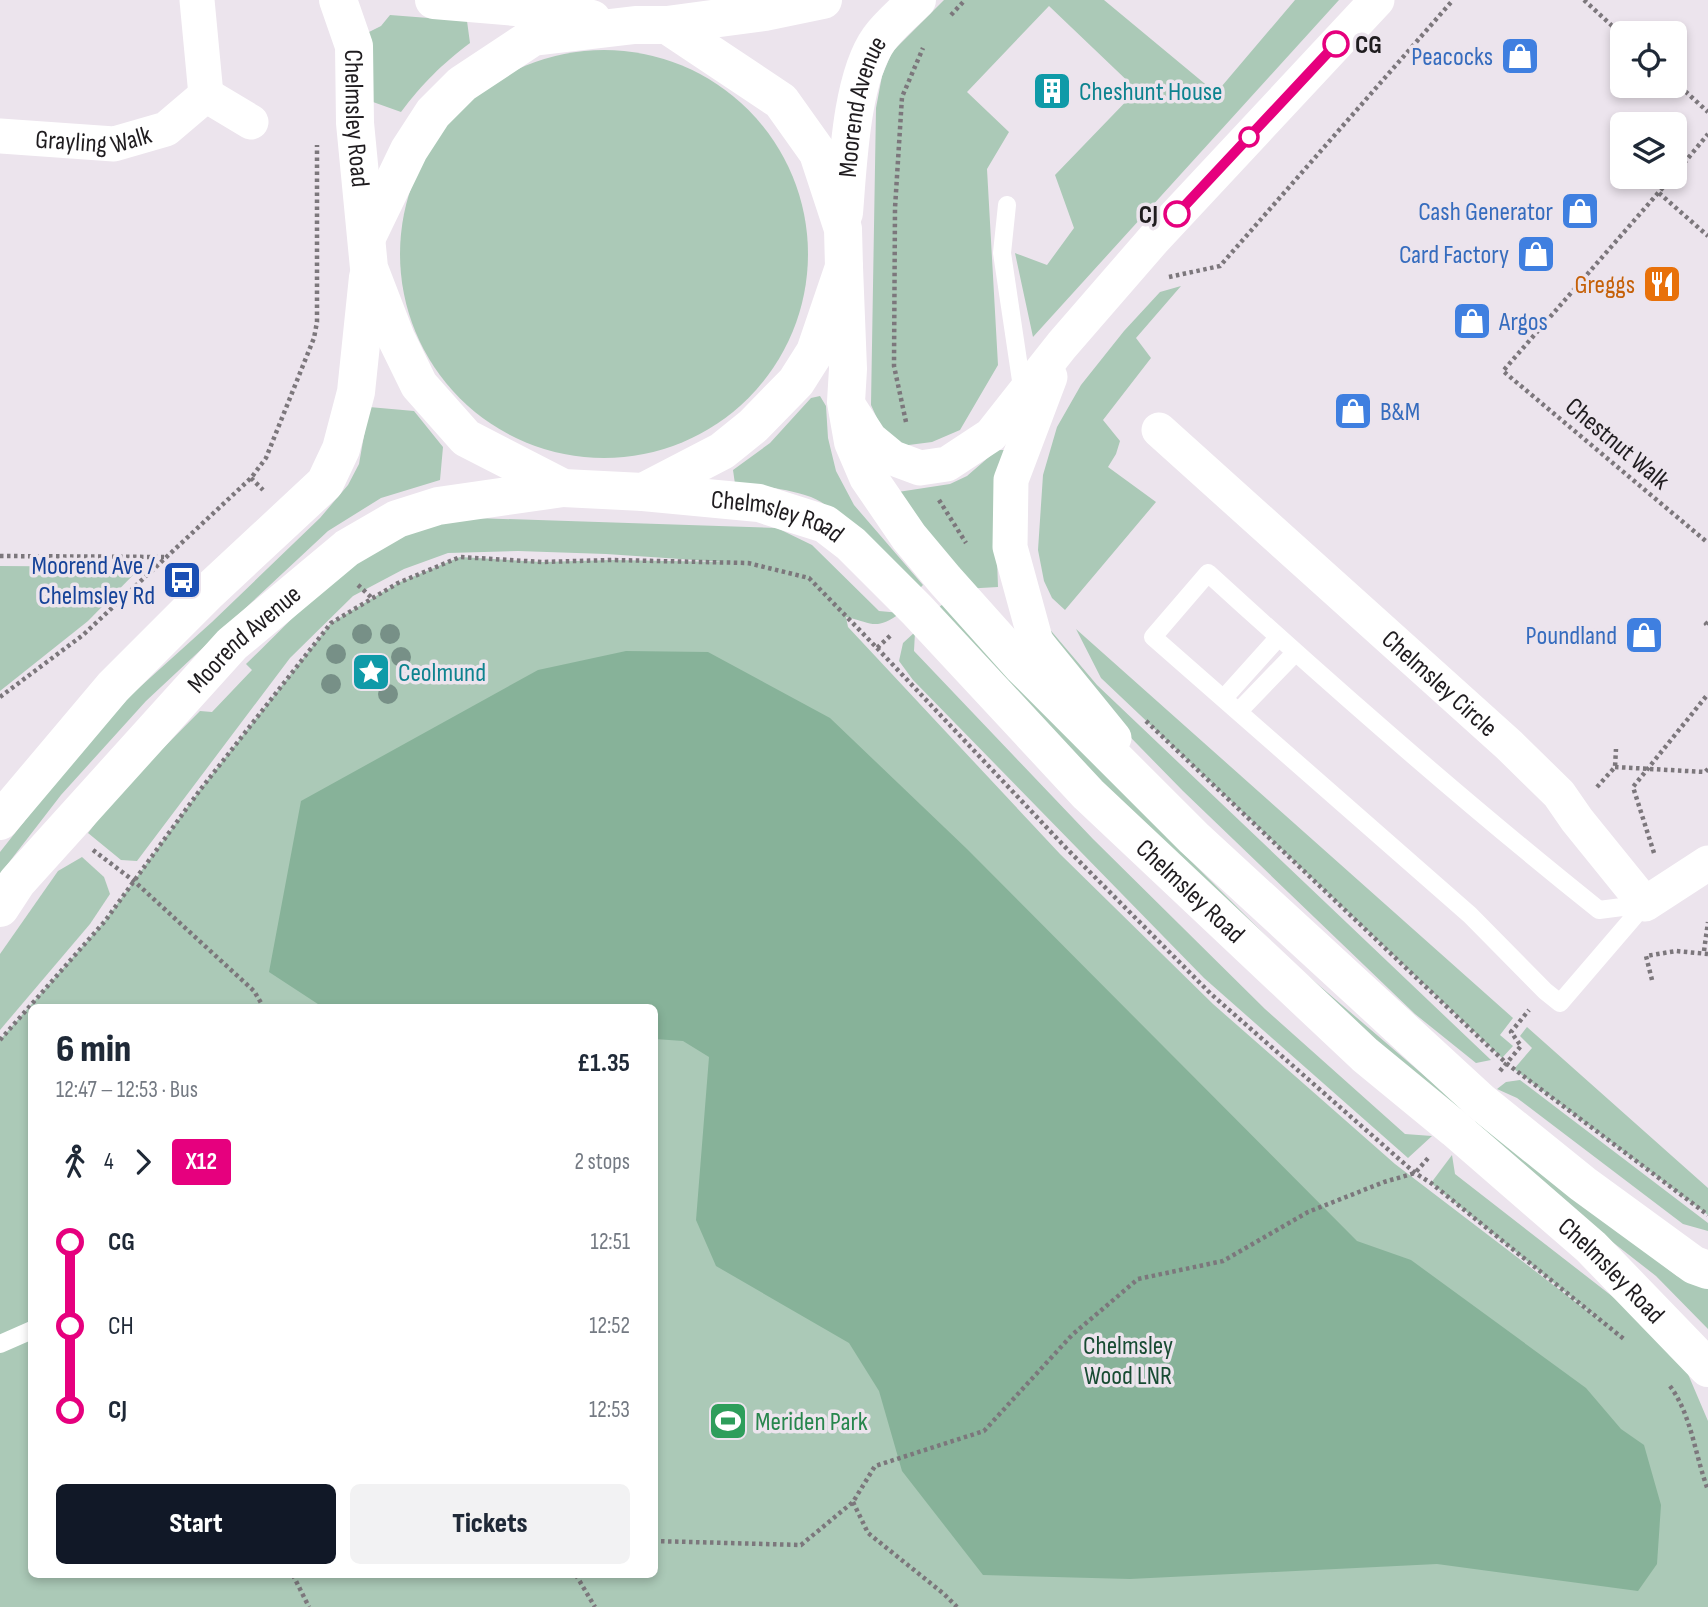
<!DOCTYPE html>
<meta charset="utf-8">
<style>
:root{--surface:#fff;--page:#f2f2f3;--text:#1f2937;--muted:#747a83;--accent:#111827}
body{margin:0;font-family:"Sofia Sans Condensed",sans-serif;background:var(--page);color:var(--text);height:100vh;display:flex;flex-direction:column;font-size:26px;white-space:nowrap}
*{box-sizing:border-box;margin:0}
p{font-size:23px;color:var(--muted)}
.icon{flex:none;width:38px;height:38px;fill:none;stroke:currentColor;stroke-width:2;stroke-linecap:round;stroke-linejoin:round}
.map{position:relative;flex:1;overflow:hidden}
.side{position:absolute;left:28px;top:1004px;width:630px;height:574px;display:flex;flex-direction:column;background:var(--surface);border-radius:10px;box-shadow:0 4px 10px #0003}
.side>*{flex:none}
.badge{padding:0 14px;border-radius:5px;font-size:24px;line-height:46px}
.buttons{position:absolute;left:1610px;top:21px;display:grid;gap:14px}
.buttons a{display:grid;place-items:center;width:77px;height:77px;border-radius:10px;background:var(--surface);box-shadow:0 4px 10px #0003;font-size:35px}
.map>.badge{position:absolute;translate:-50% -50%;box-shadow:0 0 0 4px #fff}
.legs{display:flex;align-items:center;gap:10px;height:77px;padding:0 28px;font-size:23px}
.legs p{margin-inline-start:auto}
.headline{display:flex;align-items:center;justify-content:space-between;height:119px;padding:0 28px}
h1{font-size:38px;font-weight:800;line-height:52px}
.primary-button{display:flex;gap:14px;margin-top:auto;padding:14px 28px}
.primary-button a{flex:1;height:80px;border-radius:10px;background:var(--accent);color:#fff;font-size:28px;font-weight:800;line-height:80px;text-align:center}
.primary-button a+a{background:var(--page);color:var(--text)}
ul{padding:0 28px;list-style:none}
li{display:flex;align-items:center;gap:24px;height:84px;font-size:26px}
li i{display:grid;place-items:center;width:10px;height:100%;margin:0 9px;background:currentColor}
li i::after{content:'';width:18px;height:18px;margin:-9px;border:5px solid;border-radius:50%;background:var(--surface)}
li p{margin-inline-start:auto}
li:first-child i{background:linear-gradient(#0000 50%,currentColor 0)}
li:last-child i{background:linear-gradient(currentColor 50%,#0000 0)}
.map>svg:first-child{display:block}
.green{fill:#abc9b7;fill-rule:evenodd}
.forest{fill:#87b299}
.lines{fill:none;stroke-linecap:round;stroke-linejoin:round}
.path{stroke:#7c777c;stroke-width:4.5;stroke-dasharray:3.5 3.5;stroke-linecap:butt}
.lane{stroke:#fff;stroke-width:18}
.street{stroke:#fff;stroke-width:35}
.secondary{stroke:#fff;stroke-width:38}
.tree{fill:#779087}
.line-1-casing{stroke:#fff;stroke-width:16}
.line-1{stroke:#e6007e;stroke-width:10}
.stop-1-dot{fill:#fff;stroke:#e6007e;stroke-width:3.5}
.labels{text-anchor:middle;stroke-width:7;stroke-linejoin:round;paint-order:stroke}
.stop-label{font-size:26px;font-weight:bold;fill:#1f1c1f;stroke:#ece4ed;text-anchor:start}
.shop-label{font-size:26px;fill:#366cbe;stroke:#ece4ed;text-anchor:end}
.culture-label{font-size:26px;fill:#0d838f;stroke:#ece4ed;text-anchor:start}
.street-label{font-size:26px;fill:#1f1c1f;stroke:#ece4ed}
.food-label{font-size:26px;fill:#c56008;stroke:#ece4ed;text-anchor:end}
.transit-label{font-size:26px;fill:#164399;stroke:#ece4ed;text-anchor:end}
.park-label{font-size:26px;fill:#184c33;stroke:#ece4ed}
.leisure-label{font-size:26px;fill:#27864d;stroke:#ece4ed;text-anchor:start}
</style>
<div class="map">
<svg width="1708" height="1607" viewBox="0 0 1708 1607">
<rect width="100%" height="100%" fill="#ece4ed"/>
<g class="green">
<path d="M944 0H1104L1216 93 1295 0H1339L1033 337 1015 253 1047 265 1074 228 1055 175 1137 90 1049 6 967 92 1009 132 987 169 998 365 960 430 932 442 901 446 881 427 871 405 876 108 882 76 892 52Z"/>
<path d="M390 15 467 21 470 43C441 65 423 83 401 112L373 102 369 32 381 26Z"/>
<circle cx="604" cy="254" r="204"/>
<path d="M1181 286 1136 338 1151 358 1103 420 1120 441 1116 454 1108 467 1156 502 1065 610 1052 598 1044 581 1038 550 1043 475 1057 427 1081 385 1124 331 1160 292Z"/>
<path d="M820 396 826 406 828 438 836 471 854 505 923 585 916 592C892 568 840 508 811 497 786 488 761 486 735 484L733 470 770 443 811 398Z"/>
<path d="M369 407 414 411 443 447 440 480 381 498 328 531 146 701 61 795 0 874V852L68 766 131 695 212 622 320 518 348 485 359 464Z"/>
<path d="M997 450H1004L997 559 998 587 963 589 898 492 950 484 967 476Z"/>
<path d="M475 518 777 528 812 545 879 611 901 613C874 631 874 623 846 617L848 627 1060 854 1213 1004 1395 1164 1607 1326 1431 1183 1452 1155 1455 1174 1644 1321 1682 1360 1708 1421V1607H0V1040L105 921 200 790 331 623 398 583 460 557 542 562 612 560 725 562 606 554 518 551 448 553 404 569 353 596 290 658 137 861 121 860 88 833 98 820 99 813 200 711 212 712 252 670 246 664C285 627 332 575 378 546 406 528 442 524 475 518ZM32 1008H654V1575H32Z"/>
<path d="M0 566 141 567 88 621 0 691Z"/>
<path d="M943 604 1085 755 1293 963 1462 1108 1451 1115 1283 968 933 612Z"/>
<path d="M1047 626 1097 685 1491 1060 1476 1063 1415 1014 1183 791 1096 702Z"/>
<path d="M1076 629 1513 1018 1500 1035 1513 1046 1502 1058 1101 678Z"/>
<path d="M915 632 914 651 1093 839 1265 1009 1405 1134 1432 1136 1408 1158 1204 978 913 680 899 661 903 643Z"/>
<path d="M82 857 104 877 110 894 90 924 0 1030V954L58 871Z"/>
<path d="M1527 1027 1708 1188V1215L1514 1069 1532 1048 1520 1036Z"/>
<path d="M1520 1080 1708 1223V1231L1683 1224 1517 1098 1497 1089 1506 1082Z"/>
<path d="M1476 1120 1677 1276 1708 1289V1329L1656 1276 1470 1131Z"/>
</g>
<path class="forest" d="M626 651 708 652 830 718 967 849 1357 1241 1411 1260 1586 1388 1621 1429 1644 1445 1661 1505 1657 1564 1638 1591 1437 1564 1130 1579 983 1575 902 1471 879 1391 849 1343 716 1266 696 1220 709 1057 683 1041 655 1039 654 1008H324L269 972 301 801 538 670Z"/>
<g class="lines">
<g class="path">
<path d="M1584 0 1622 35"/>
<path d="M951 15 965 0"/>
<path d="M1675 82 1708 112"/>
<path d="M1675 174 1708 134"/>
<path d="M1672 177 1503 371 1708 543"/>
<path d="M1659 193 1708 236"/>
<path d="M1169 277 1220 266 1453 0"/>
<path d="M906 422 894 366 895 208 902 97 923 48"/>
<path d="M251 478 263 490"/>
<path d="M939 500 966 543"/>
<path d="M0 556 164 557"/>
<path d="M358 585 372 598"/>
<path d="M1708 622 1706 624 1708 626"/>
<path d="M877 648 1067 849 1211 994 1415 1173 1431 1183 1625 1340"/>
<path d="M0 697 83 635 251 478 266 458 314 338 317 322V145"/>
<path d="M1146 721 1506 1063 1708 1215"/>
<path d="M1615 767 1705 772 1708 769"/>
<path d="M1597 787 1615 767 1616 749"/>
<path d="M93 850 134 881 254 991 264 1008"/>
<path d="M1654 853 1633 787 1708 694"/>
<path d="M1704 951 1708 922"/>
<path d="M1652 980 1646 956 1676 951 1708 954"/>
<path d="M0 1040 105 921 200 790 331 623 398 583 460 557 542 562 612 560 748 563 809 578 877 648 891 635"/>
<path d="M1500 1071 1521 1046 1511 1032 1529 1010"/>
<path d="M1670 1386C1692 1416 1695 1456 1708 1490"/>
<path d="M853 1502 868 1533 944 1594 957 1607"/>
<path d="M654 1541 801 1545 853 1502 875 1466 984 1431 1072 1335 1138 1279 1223 1261 1308 1212 1384 1182 1415 1173 1430 1156"/>
<path d="M293 1575 309 1607"/>
<path d="M576 1575 595 1607"/>
</g>
<g class="lane">
<path d="M1007 205 1002 253 1023 394"/>
<path d="M1208 573C1335 689 1465 803 1599 910L1645 904 1560 1003 1545 991 1470 915 1153 637Z"/>
<path d="M1224 698 1277 639"/>
<path d="M1239 711 1294 654"/>
<path d="M0 1344 32 1330"/>
</g>
<g class="street">
<path d="M197 0 206 95"/>
<path d="M206 95 251 122"/>
<path id="s1" d="M0 136 114 144 166 129 206 95"/>
<path d="M1050 377 1011 480 1010 547 1036 642 1114 738"/>
<path d="M848 405 870 439 893 458 920 468 947 464 991 435 1062 345 1154 239 1377 0"/>
<path id="s2" d="M1159 430 1509 745 1559 794 1577 820 1645 904 1708 863"/>
</g>
<g class="secondary">
<path id="s3" d="M338 0 354 46 355 123 369 268 396 338 419 385 466 438 563 488 643 492 759 503 825 524 851 544 917 610 1088 794 1365 1055 1455 1129 1591 1247 1708 1368"/>
<path d="M434 0 551 10 592 19"/>
<path id="s4" d="M844 213C848 165 851 78 879 39 889 25 905 12 917 0"/>
<path d="M367 237 409 150 433 113 462 84 533 37 635 25H667L765 12 823 0"/>
<path d="M844 267 848 369 846 402 853 442 868 477 909 537 945 580 1022 666 1194 838 1480 1101 1583 1184 1694 1265 1708 1270"/>
<path d="M643 492 722 451 753 426 796 382 815 352 844 267 843 229 818 153 781 101 667 25"/>
<path d="M0 821 113 687 208 592 325 483 341 449 356 392 368 277"/>
<path id="s5" d="M0 908 17 882 232 644 347 548 397 519 438 506 563 488"/>
</g>
</g>
<g class="tree">
<circle cx="362" cy="634" r="10"/>
<circle cx="390" cy="634" r="10"/>
<circle cx="336" cy="654" r="10"/>
<circle cx="401" cy="657" r="10"/>
<circle cx="331" cy="684" r="10"/>
<circle cx="388" cy="694" r="10"/>
</g>
<g class="lines">
<defs>
<path id="line-1" d="M1177 214 1336 44"/>
</defs>
<use href="#line-1" class="line-1-casing"/>
<use href="#line-1" class="line-1"/>
</g>
<defs>
<symbol id="shop-square" viewBox="-11 -11 22 22"><rect x="-9" y="-9" width="18" height="18" rx="4" fill="#3f7fe0" stroke="#ece4ed"/><path d="M-5-2.5h2.3a2.7 3.5 0 0 1 5.4 0H5L5.5 6h-11ZM-1.5-2.5h3a1.5 2.3 0 0 0-3 0Z" fill="#fff"/></symbol>
<symbol id="building-square" viewBox="-11 -11 22 22"><rect x="-9" y="-9" width="18" height="18" rx="4" fill="#0f9aa8" stroke="#ece4ed"/><path d="M-4-6H4V6H1V3H-1V6H-4ZM-2.5-4.3h1.7v1.8h-1.7ZM.8-4.3h1.7v1.8H.8ZM-2.5-1h1.7V.8h-1.7ZM.8-1h1.7V.8H.8Z" fill="#fff"/></symbol>
<symbol id="restaurant-square" viewBox="-11 -11 22 22"><rect x="-9" y="-9" width="18" height="18" rx="4" fill="#e8710a" stroke="#ece4ed"/><path d="M-5-6h1v4h1v-4h1v4h1v-4h1v5L-1.5 .5V6h-2V.5L-5-1ZM5-6V6H3V1.5H1.5Q1.5-4 5-6Z" fill="#fff"/></symbol>
<symbol id="bus-square" viewBox="-11 -11 22 22"><rect x="-9" y="-9" width="18" height="18" rx="4" fill="#1a4fb4" stroke="#ece4ed"/><path d="M-5-6H5V4H4V6H2V4H-2V6H-4V4H-5ZM-3.5-4V0h7V-4ZM-3.5 1.2v1.5H-2V1.2ZM2 1.2v1.5H3.5V1.2Z" fill="#fff"/></symbol>
<symbol id="sight-square" viewBox="-11 -11 22 22"><rect x="-9" y="-9" width="18" height="18" rx="4" fill="#0f9aa8" stroke="#ece4ed"/><path d="M0-6L1.8-2.2L6-1.7L2.9 1.2L3.7 5.4L0 3.3L-3.7 5.4L-2.9 1.2L-6-1.7L-1.8-2.2Z" fill="#fff"/></symbol>
<symbol id="stadium-square" viewBox="-11 -11 22 22"><rect x="-9" y="-9" width="18" height="18" rx="4" fill="#2e9e5b" stroke="#ece4ed"/><path d="M0-5a6.5 5 0 1 0 0 10a6.5 5 0 1 0 0-10ZM-3.5-1.8h7v3.6h-7Z" fill="#fff"/></symbol>
</defs>
<g fill-rule="evenodd">
<use href="#shop-square" x="1498" y="34" width="44" height="44"/>
<use href="#building-square" x="1030" y="69" width="44" height="44"/>
<use href="#shop-square" x="1558" y="189" width="44" height="44"/>
<use href="#shop-square" x="1514" y="232" width="44" height="44"/>
<use href="#restaurant-square" x="1640" y="262" width="44" height="44"/>
<use href="#shop-square" x="1450" y="299" width="44" height="44"/>
<use href="#shop-square" x="1331" y="389" width="44" height="44"/>
<use href="#bus-square" x="160" y="558" width="44" height="44"/>
<use href="#shop-square" x="1622" y="613" width="44" height="44"/>
<use href="#sight-square" x="349" y="650" width="44" height="44"/>
<use href="#stadium-square" x="706" y="1399" width="44" height="44"/>
</g>
<g class="stop-1-dot">
<circle cx="1336" cy="44" r="12"/>
<circle cx="1249" cy="137" r="9"/>
<circle cx="1177" cy="214" r="12"/>
</g>
<g class="labels">
<g class="stop-label">
<text x="1355" y="53">CG</text>
<text x="1158" y="223" text-anchor="end">CJ</text>
</g>
<g class="shop-label">
<text x="1493" y="65">Peacocks</text>
<text x="1553" y="220">Cash Generator</text>
<text x="1509" y="263">Card Factory</text>
<text x="1499" y="330" text-anchor="start">Argos</text>
<text x="1380" y="420" text-anchor="start">B&amp;M</text>
<text x="1617" y="644">Poundland</text>
</g>
<g class="culture-label">
<text x="1079" y="100">Cheshunt House</text>
<text x="398" y="681">Ceolmund</text>
</g>
<g class="street-label">
<text dy="9" stroke="none"><textPath href="#s4" startOffset="108">Moorend Avenue</textPath></text>
<text dy="9" stroke="none"><textPath href="#s3" startOffset="121">Chelmsley Road</textPath></text>
<text dy="9" stroke="none"><textPath href="#s1" startOffset="94">Grayling Walk</textPath></text>
<text transform="translate(1618 443) rotate(40)" y="9">Chestnut Walk</text>
<text dy="9" stroke="none"><textPath href="#s3" startOffset="796">Chelmsley Road</textPath></text>
<text dy="9" stroke="none"><textPath href="#s5" startOffset="364">Moorend Avenue</textPath></text>
<text dy="9" stroke="none"><textPath href="#s2" startOffset="378">Chelmsley Circle</textPath></text>
<text dy="9" stroke="none"><textPath href="#s3" startOffset="1363">Chelmsley Road</textPath></text>
<text dy="9" stroke="none"><textPath href="#s3" startOffset="1930">Chelmsley Road</textPath></text>
</g>
<g class="food-label">
<text x="1635" y="293">Greggs</text>
</g>
<g class="transit-label">
<text x="155" y="574">Moorend Ave /<tspan x="155" dy="30">Chelmsley Rd</tspan></text>
</g>
<g class="park-label">
<text x="1128" y="1354">Chelmsley<tspan x="1128" dy="30">Wood LNR</tspan></text>
</g>
<g class="leisure-label">
<text x="755" y="1430">Meriden Park</text>
</g>
</g>
</svg>
<div class="buttons">
<a><svg class="icon" aria-label="locate" viewBox="0 0 24 24"><circle cx="12" cy="12" r="6"/><path d="M12 2v4M12 18v4M2 12h4M18 12h4"/></svg></a>
<a><svg class="icon" aria-label="layers" viewBox="0 0 24 24"><path d="M12 4l9 5-9 5-9-5zM3 14l9 5 9-5"/></svg></a>
</div>
<section class="side">
<div class="headline"><div><h1>6 min</h1><p>12:47 – 12:53 · Bus</p></div><b>£1.35</b></div>
<div class="legs"><svg class="icon" aria-label="walk" viewBox="0 0 24 24"><circle cx="13" cy="4" r="2"/><path d="M13 8l-2 6 4 7M11 14l-3 7M7 12l3-4h3l4 4"/></svg>4<svg class="icon" aria-label="forward" viewBox="0 0 24 24"><path d="M9 5l7 7-7 7"/></svg><b class="badge" style="background:#e6007e;color:#fff">X12</b><p>2 stops</p></div>
<ul>
<li><i style="color:#e6007e"></i><b>CG</b><p>12:51</p></li>
<li><i style="color:#e6007e"></i><span>CH</span><p>12:52</p></li>
<li><i style="color:#e6007e"></i><b>CJ</b><p>12:53</p></li>
</ul>
<div class="primary-button"><a>Start</a><a>Tickets</a></div>
</section>
</div>
